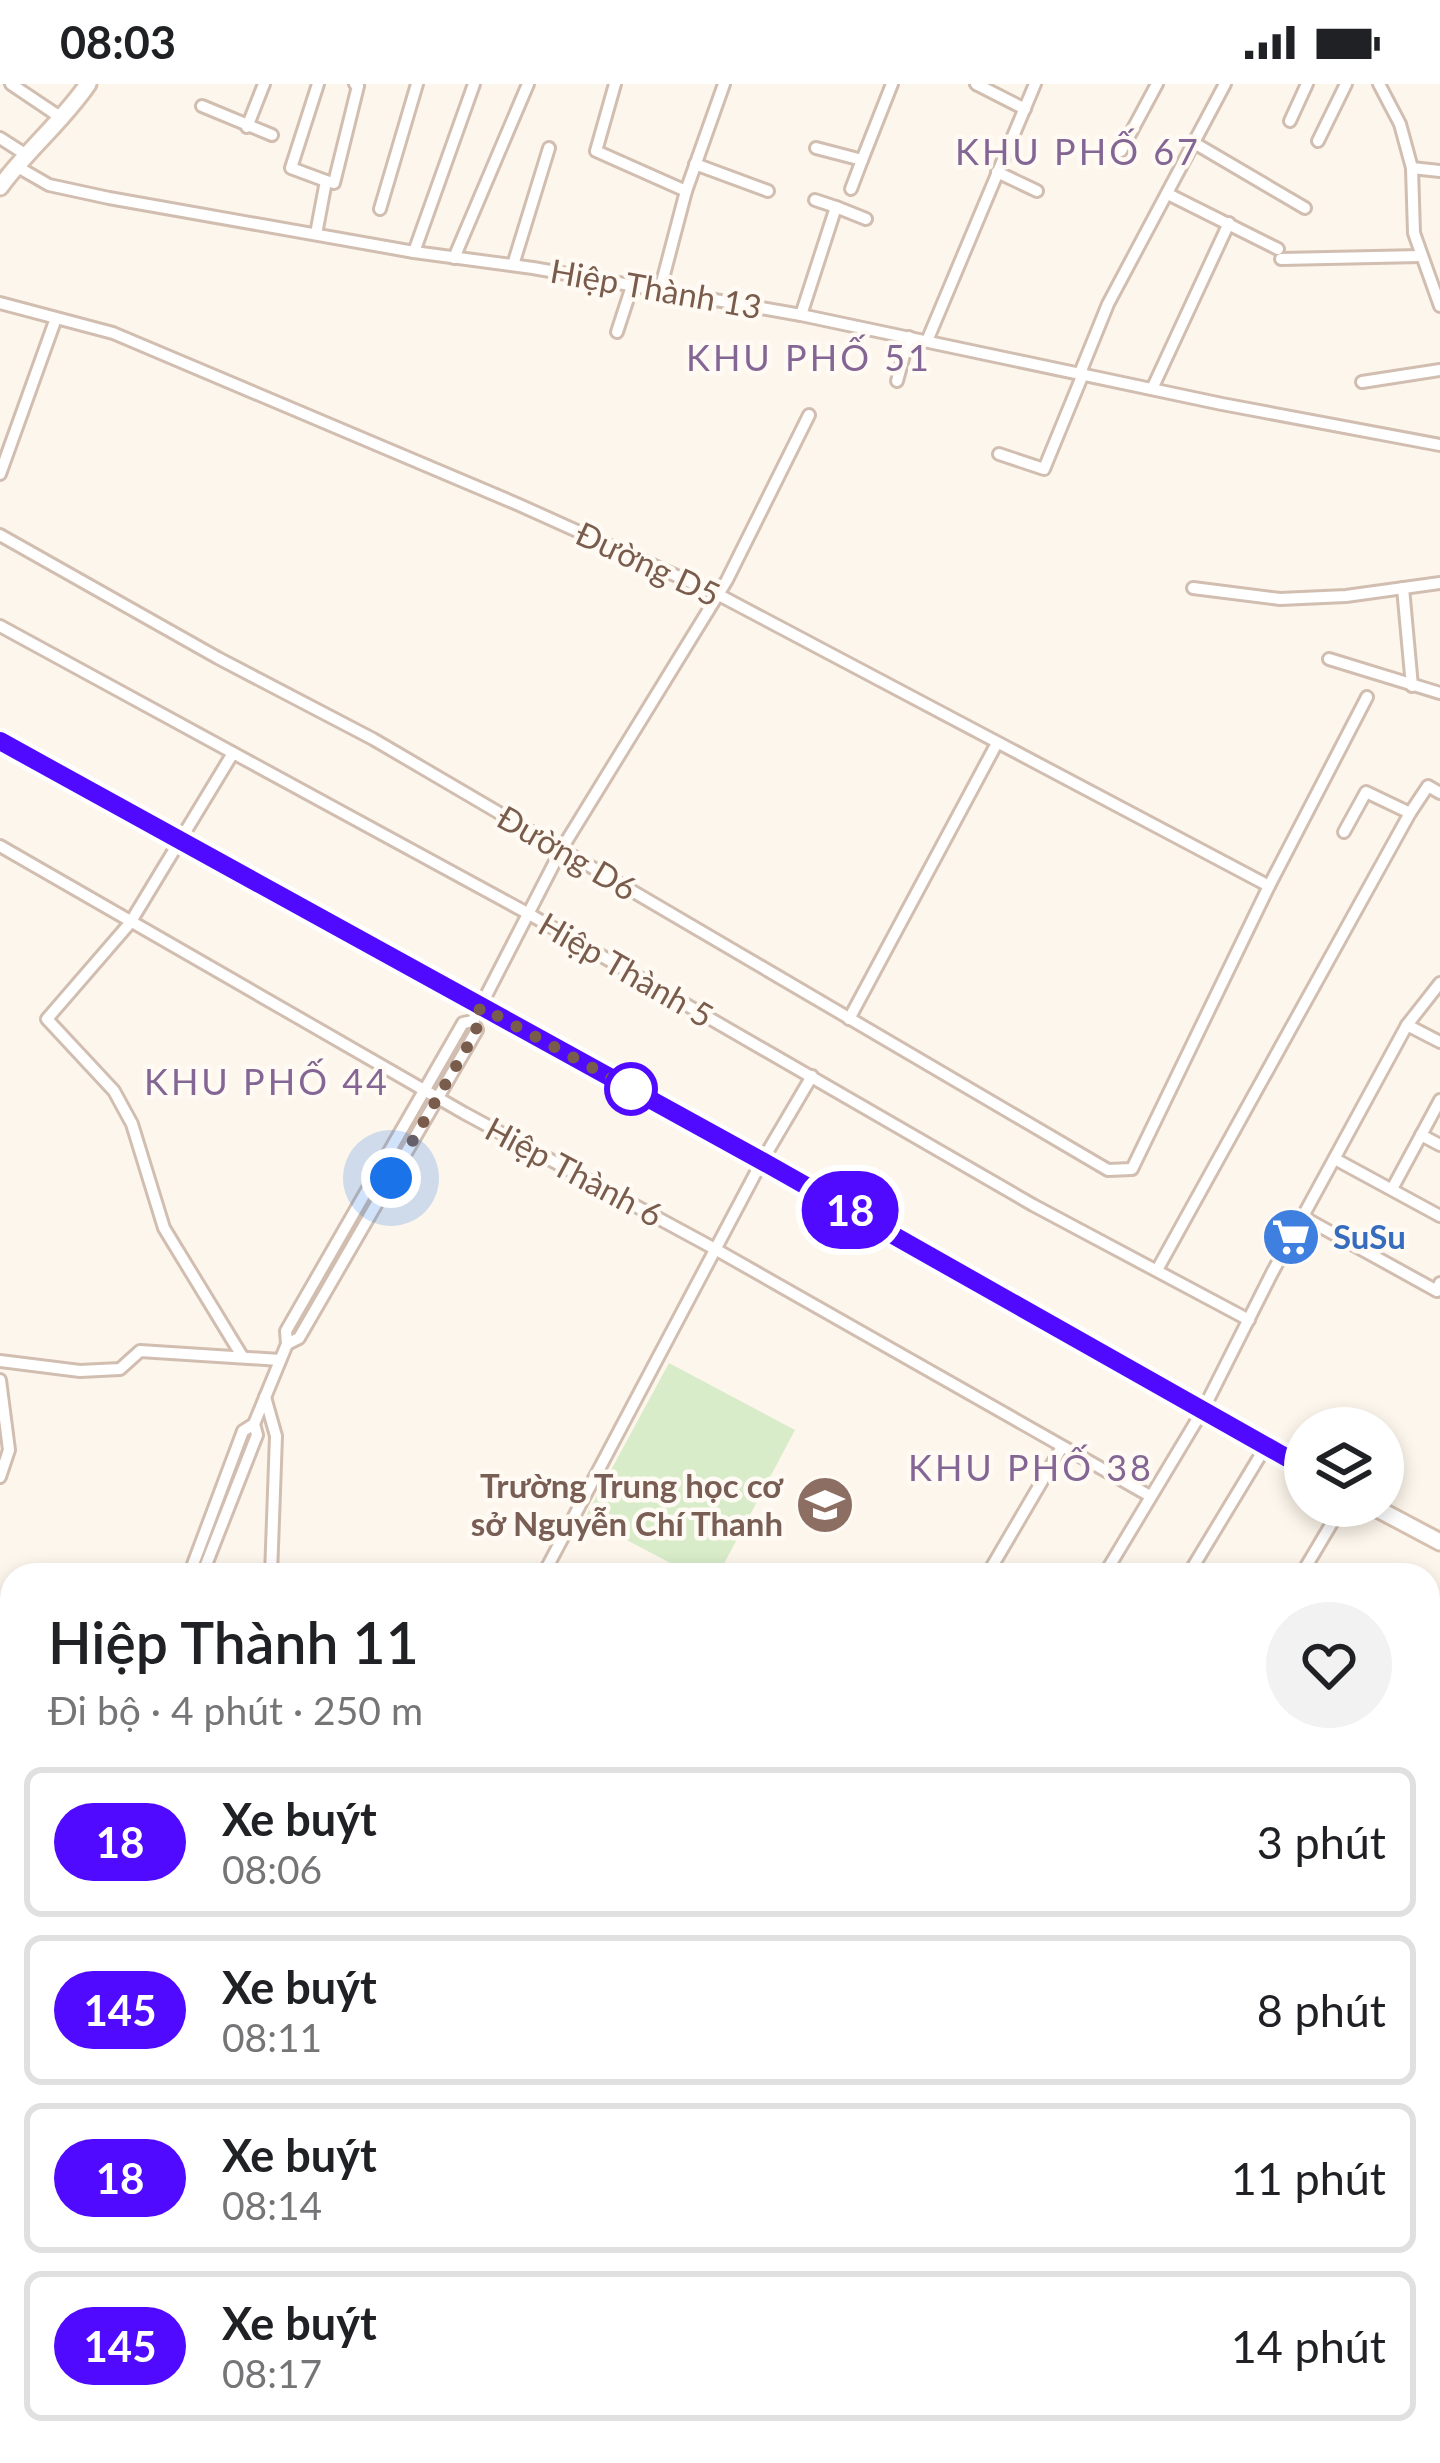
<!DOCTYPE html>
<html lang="vi">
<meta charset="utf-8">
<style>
:root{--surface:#fff;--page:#f2f2f2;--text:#202124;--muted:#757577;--line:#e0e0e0}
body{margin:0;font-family:Lato,sans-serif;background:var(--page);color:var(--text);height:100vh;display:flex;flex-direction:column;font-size:45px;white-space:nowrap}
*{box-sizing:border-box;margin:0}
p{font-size:39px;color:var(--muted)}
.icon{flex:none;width:66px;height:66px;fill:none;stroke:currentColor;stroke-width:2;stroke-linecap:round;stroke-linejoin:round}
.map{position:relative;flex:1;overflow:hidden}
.sheet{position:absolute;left:0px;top:1479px;width:1440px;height:900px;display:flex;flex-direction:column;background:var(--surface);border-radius:36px 36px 0 0;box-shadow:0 6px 18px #0003}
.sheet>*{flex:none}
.badge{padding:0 24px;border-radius:39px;font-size:42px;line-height:78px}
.fabs{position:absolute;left:1284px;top:1323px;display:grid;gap:24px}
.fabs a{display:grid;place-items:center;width:120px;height:120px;border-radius:50%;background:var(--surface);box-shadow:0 6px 18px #0003;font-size:60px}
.you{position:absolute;width:60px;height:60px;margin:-30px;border:9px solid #fff;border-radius:50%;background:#1a73e8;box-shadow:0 0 0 18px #1a73e833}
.map>.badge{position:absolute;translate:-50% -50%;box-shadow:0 0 0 6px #fff}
.round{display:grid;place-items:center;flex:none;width:126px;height:126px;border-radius:63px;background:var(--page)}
.headline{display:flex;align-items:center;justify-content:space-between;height:204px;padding:0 48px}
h1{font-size:57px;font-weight:600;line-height:90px}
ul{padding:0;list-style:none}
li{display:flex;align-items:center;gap:36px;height:150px;margin:0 24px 18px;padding:0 24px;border:6px solid var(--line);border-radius:18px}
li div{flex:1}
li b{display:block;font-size:45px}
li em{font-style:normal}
li .badge{min-width:132px;font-weight:700;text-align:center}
.status{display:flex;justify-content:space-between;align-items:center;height:84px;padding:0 60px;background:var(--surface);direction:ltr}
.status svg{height:33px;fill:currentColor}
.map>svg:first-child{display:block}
.green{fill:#d8ecc9}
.water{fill:#bfe3e8;stroke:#a5d3da;stroke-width:3}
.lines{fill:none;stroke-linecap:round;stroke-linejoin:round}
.minor-casing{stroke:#d1beb0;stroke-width:16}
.tertiary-casing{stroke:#d1beb0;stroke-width:20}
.secondary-casing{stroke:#d6c0b0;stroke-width:21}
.minor{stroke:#fff;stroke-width:10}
.tertiary{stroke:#fff;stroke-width:14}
.secondary{stroke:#fff;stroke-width:15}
.line-casing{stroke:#fff;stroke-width:27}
.line{stroke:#4f0aff;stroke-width:18}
.walk{stroke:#7a5c4d;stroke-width:12;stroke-dasharray:0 21.6}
.stop-dot{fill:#fff;stroke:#4f0aff;stroke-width:6}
.labels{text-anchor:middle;stroke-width:9;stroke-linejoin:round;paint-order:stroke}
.street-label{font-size:33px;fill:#7a5c4d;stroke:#fffaf3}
.shop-label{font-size:33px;font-weight:bold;fill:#366cbe;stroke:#fffaf3;text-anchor:start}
.education-label{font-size:33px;font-weight:bold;fill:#785e54;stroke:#fffaf3;text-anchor:end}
.neighbourhood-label{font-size:36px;letter-spacing:3px;fill:#846695;stroke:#fffaf3}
</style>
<div class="status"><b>08:03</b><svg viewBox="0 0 49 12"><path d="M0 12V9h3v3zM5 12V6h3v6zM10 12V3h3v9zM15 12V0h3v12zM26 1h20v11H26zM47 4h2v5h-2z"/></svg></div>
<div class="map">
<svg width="1440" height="2379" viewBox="0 0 1440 2379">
<rect width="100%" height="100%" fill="#fdf6ec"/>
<path class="green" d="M669 1279 795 1346 718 1491H693L585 1434Z"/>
<path class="water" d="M784 2367H864L882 2379H776Z"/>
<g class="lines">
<defs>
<g id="minor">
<path d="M11 0 63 35"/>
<path d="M318 0 291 84 326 97"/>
<path d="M615 0 596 67 686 107"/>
<path d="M976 0 1025 25"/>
<path d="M1379 0 1400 40 1412 84 1414 149 1440 222"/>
<path d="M202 22 272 51"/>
<path d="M1290 37 1307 0"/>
<path d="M247 43 264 0"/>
<path d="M0 54 25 70"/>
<path d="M1318 57 1346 0"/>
<path d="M1196 60 1305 124"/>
<path d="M816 64 862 76 892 0"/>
<path d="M1121 67 1157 0"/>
<path d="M695 80 768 107"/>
<path d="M16 82 49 101 109 114 414 168 533 184 801 231 1222 320 1440 361"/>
<path d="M1412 84 1440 87"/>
<path d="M997 88 1037 107"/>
<path d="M851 105 862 76"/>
<path d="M1168 110 1278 165"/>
<path d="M815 116 836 123"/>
<path d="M380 125 417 0"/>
<path d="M316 150 326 97 334 99 358 2 355 0"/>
<path d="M414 168 474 0"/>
<path d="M454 174 528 0"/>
<path d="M1281 175 1421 172"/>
<path d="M513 181 549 64"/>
<path d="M660 206 686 107 724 0"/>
<path d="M0 219 113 249 517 420 719 511 1269 802"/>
<path d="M801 231 836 123 866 135"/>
<path d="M617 248 632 202"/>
<path d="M927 257 1035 0"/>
<path d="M1080 289 1108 220 1225 0"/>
<path d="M897 297 909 253"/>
<path d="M1362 298 1440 286"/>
<path d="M1152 305 1229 139"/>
<path d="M999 370 1044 385 1083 290"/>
<path d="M0 390 55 237"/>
<path d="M0 451 218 574 373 655 1108 1086 1132 1085 1269 802 1367 613"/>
<path d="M1193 504 1280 515 1346 512 1440 499"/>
<path d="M1403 504 1412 602"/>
<path d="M0 542 529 830 1033 1121 1249 1236"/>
<path d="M1329 575 1440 609"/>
<path d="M233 669 130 839 47 935 114 1007 132 1040 164 1144 242 1272"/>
<path d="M1344 748 1366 708 1410 729"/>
<path d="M0 762 464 1029 715 1165 1150 1412"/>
<path d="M849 935 997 659"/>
<path d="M1407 941 1440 958"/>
<path d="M1421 1051 1440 1061"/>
<path d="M1335 1075 1440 1132"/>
<path d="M1392 1105 1440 1016"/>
<path d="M1303 1133 1437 1207 1440 1199"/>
<path d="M1157 1186 1410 729 1428 702 1440 709"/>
<path d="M287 1260 299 1254 477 946 473 937 561 766 727 496 809 331"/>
<path d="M0 1277 80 1287 120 1285 140 1267 280 1276"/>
<path d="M0 1296 9 1366 0 1393"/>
<path d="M265 1313 276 1352 271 1491"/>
<path d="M189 1491 243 1347 254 1340 287 1260 286 1247 463 939 473 937"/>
<path d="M202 1491 257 1351 254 1340"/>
<path d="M543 1491 762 1077 812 992"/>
<path d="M987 1491 1062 1363"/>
<path d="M1104 1491 1203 1326 1272 1189 1407 941 1440 899"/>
<path d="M1188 1491 1266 1362"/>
<path d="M1301 1491 1342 1422"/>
<path d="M0 1708 12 1712"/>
<path d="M0 1784 12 1788"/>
<path d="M0 1929 12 1902"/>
<path d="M1428 2222 1440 2205"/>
<path d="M0 2249 12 2252"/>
<path d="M0 2339 12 2340"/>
<path d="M647 2367 661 2376"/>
<path d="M101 2379 108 2367"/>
<path d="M258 2379 265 2367"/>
<path d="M486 2379 493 2367"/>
<path d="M597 2379 604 2367"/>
<path d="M1320 2379 1328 2367"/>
<path d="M1435 2379 1440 2372"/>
</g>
<g id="tertiary">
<path d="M1428 2058 1440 2041"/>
<path d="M0 2125 12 2132"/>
<path d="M362 2367 381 2379"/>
<path d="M1219 2379 1227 2367"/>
</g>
<g id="secondary">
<path d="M0 103C27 66 62 38 88 0"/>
<path d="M0 658 762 1077 1305 1384"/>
<path d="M1372 1422 1440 1458"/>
</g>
</defs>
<use href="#minor" class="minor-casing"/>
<use href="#tertiary" class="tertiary-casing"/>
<use href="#secondary" class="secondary-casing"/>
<use href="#minor" class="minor"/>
<use href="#tertiary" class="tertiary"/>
<use href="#secondary" class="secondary"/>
</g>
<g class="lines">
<defs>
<path id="line" d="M0 657 762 1077 1305 1384"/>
</defs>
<use href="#line" class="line-casing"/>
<use href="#line" class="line"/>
<path class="walk" d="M391 1094 477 946 473 937 481 923 642 1011 631 1005"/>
</g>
<defs>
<symbol id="supermarket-disc" viewBox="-11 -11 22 22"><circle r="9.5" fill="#3f7fe0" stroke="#fffaf3"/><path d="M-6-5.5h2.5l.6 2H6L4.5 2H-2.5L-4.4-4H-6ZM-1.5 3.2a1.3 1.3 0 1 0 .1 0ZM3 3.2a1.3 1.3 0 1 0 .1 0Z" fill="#fff"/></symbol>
<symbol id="school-disc" viewBox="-11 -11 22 22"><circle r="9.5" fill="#8d6e63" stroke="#fffaf3"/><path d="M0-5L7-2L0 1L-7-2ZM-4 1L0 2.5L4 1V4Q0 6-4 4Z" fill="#fff"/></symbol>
</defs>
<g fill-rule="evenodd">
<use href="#supermarket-disc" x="1258" y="1120" width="66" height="66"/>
<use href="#school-disc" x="792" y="1388" width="66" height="66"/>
</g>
<circle class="stop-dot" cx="631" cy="1005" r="24"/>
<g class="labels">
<g class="street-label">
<text transform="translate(656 205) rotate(10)" y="12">Hiệp Thành 13</text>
<text transform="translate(648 480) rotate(25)" y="12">Đường D5</text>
<text transform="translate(567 769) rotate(30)" y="12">Đường D6</text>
<text transform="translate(626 886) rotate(30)" y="12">Hiệp Thành 5</text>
<text transform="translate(574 1088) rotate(28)" y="12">Hiệp Thành 6</text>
</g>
<g class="shop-label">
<text x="1333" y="1165">SuSu</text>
</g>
<g class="education-label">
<text x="783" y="1414">Trường Trung học cơ<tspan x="783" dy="38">sở Nguyễn Chí Thanh</tspan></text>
</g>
<g class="neighbourhood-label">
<text x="1078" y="81">KHU PHỐ 67</text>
<text x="809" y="287">KHU PHỐ 51</text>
<text x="267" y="1011">KHU PHỐ 44</text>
<text x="1031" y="1397">KHU PHỐ 38</text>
</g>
</g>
</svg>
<div class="fabs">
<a><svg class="icon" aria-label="layers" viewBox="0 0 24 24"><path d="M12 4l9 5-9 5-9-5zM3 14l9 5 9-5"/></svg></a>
</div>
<div class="you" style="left:391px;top:1094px"></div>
<b class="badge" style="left:850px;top:1126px;background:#4f0aff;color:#fff">18</b>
<section class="sheet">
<div class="headline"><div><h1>Hiệp Thành 11</h1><p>Đi bộ · 4 phút · 250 m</p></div><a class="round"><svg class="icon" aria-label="heart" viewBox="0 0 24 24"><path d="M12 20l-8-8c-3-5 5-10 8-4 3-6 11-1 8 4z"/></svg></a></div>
<ul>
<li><span class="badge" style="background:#4f0aff;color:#fff">18</span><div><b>Xe buýt</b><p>08:06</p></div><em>3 phút</em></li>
<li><span class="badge" style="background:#4f0aff;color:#fff">145</span><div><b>Xe buýt</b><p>08:11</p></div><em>8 phút</em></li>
<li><span class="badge" style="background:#4f0aff;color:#fff">18</span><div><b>Xe buýt</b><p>08:14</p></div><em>11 phút</em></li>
<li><span class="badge" style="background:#4f0aff;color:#fff">145</span><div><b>Xe buýt</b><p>08:17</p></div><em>14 phút</em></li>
</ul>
</section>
</div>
